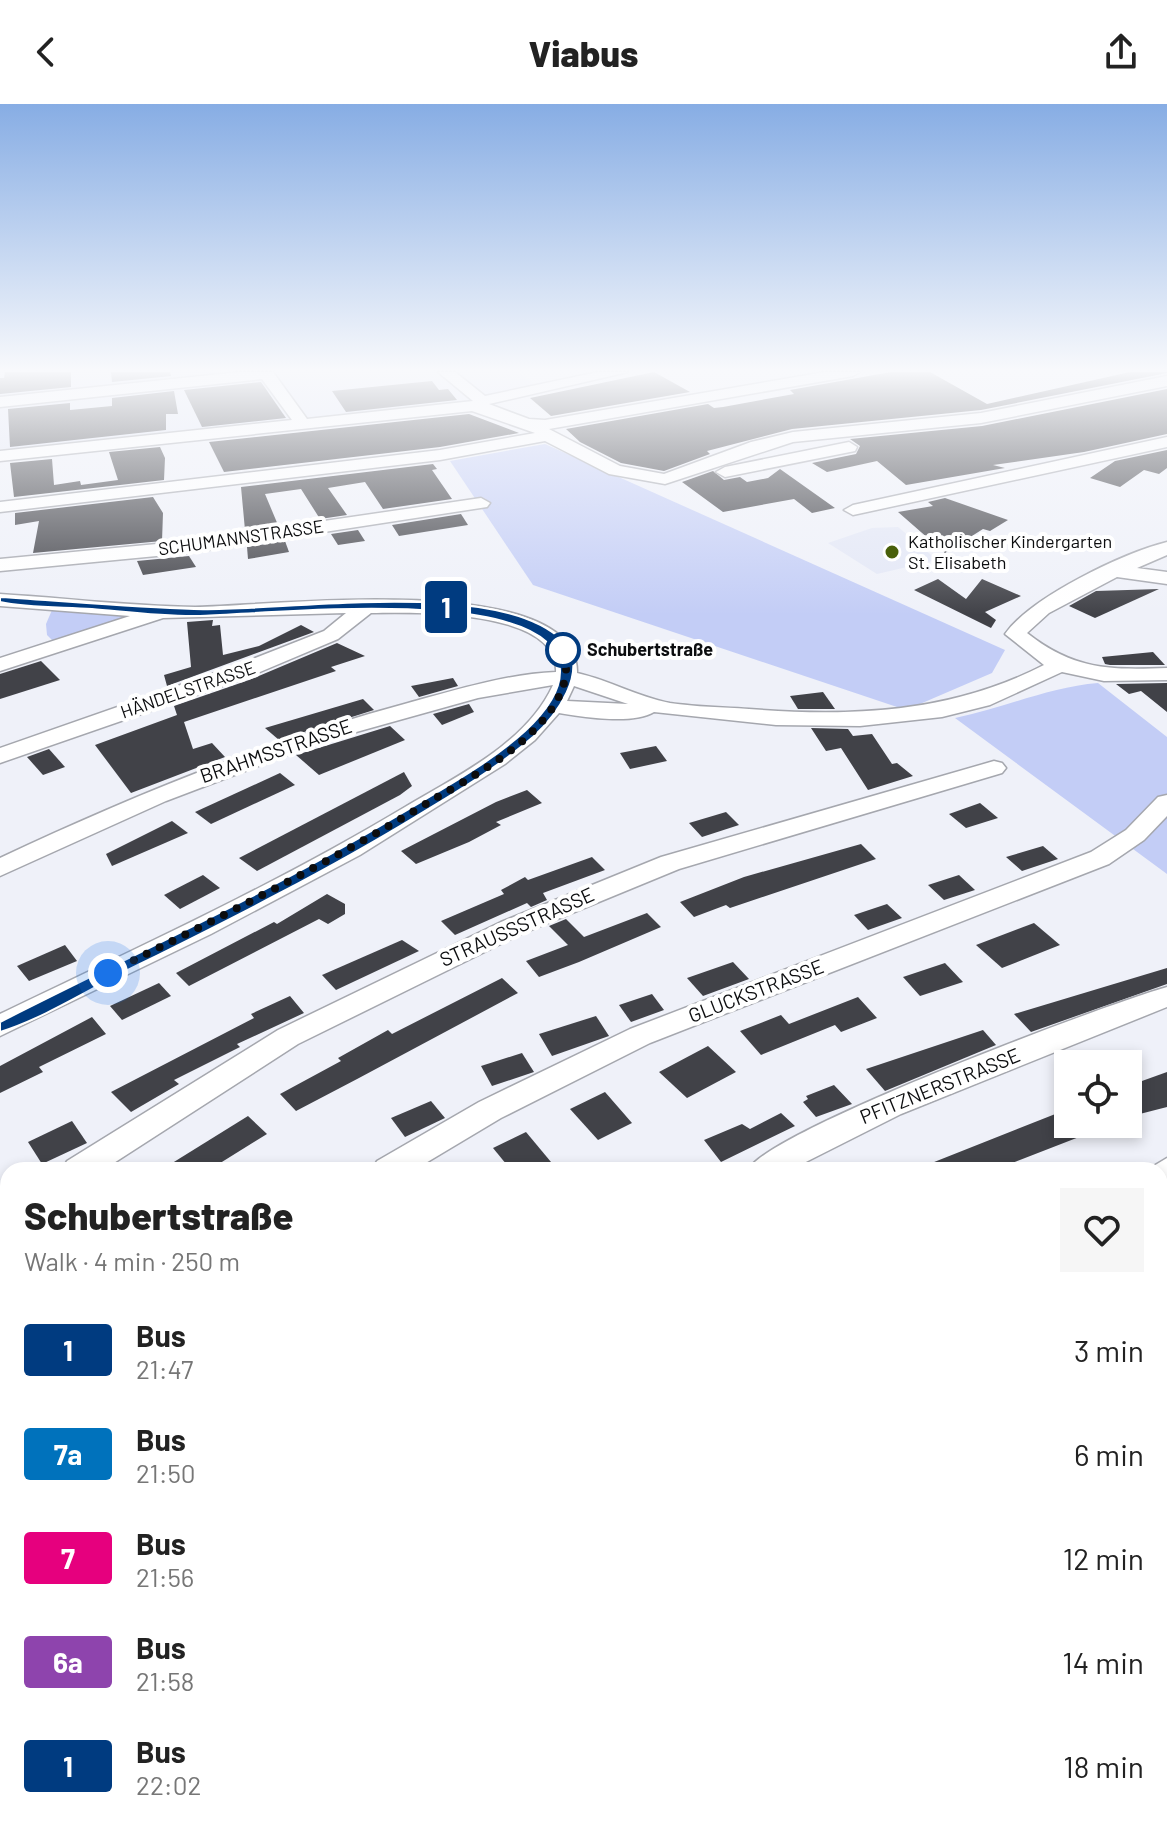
<!DOCTYPE html>
<meta charset="utf-8">
<style>
:root{--surface:#fff;--page:#f6f6f6;--text:#222;--muted:#767676}
body{margin:0;font-family:Barlow,sans-serif;background:var(--page);color:var(--text);height:100vh;display:flex;flex-direction:column;font-size:30px;white-space:nowrap}
*{box-sizing:border-box;margin:0}
p{font-size:26px;color:var(--muted)}
.icon{flex:none;width:44px;height:44px;fill:none;stroke:currentColor;stroke-width:2;stroke-linecap:round;stroke-linejoin:round}
.map{position:relative;flex:1;overflow:hidden}
.details{position:absolute;left:0px;top:1058px;width:1168px;height:674px;display:flex;flex-direction:column;background:var(--surface);border-radius:24px 24px 0 0;box-shadow:0 4px 12px #0003}
.details>*{flex:none}
.badge{padding:0 16px;border-radius:6px;font-size:28px;line-height:52px}
.fabs{position:absolute;left:1054px;top:946px;display:grid;gap:16px}
.fabs a{display:grid;place-items:center;width:88px;height:88px;border-radius:0px;background:var(--surface);box-shadow:0 4px 12px #0003;font-size:40px}
.you{position:absolute;width:40px;height:40px;margin:-20px;border:6px solid #fff;border-radius:50%;background:#1a73e8;box-shadow:0 0 0 12px #1a73e833}
.map>.badge{position:absolute;translate:-50% -50%;box-shadow:0 0 0 4px #fff}
.round{display:grid;place-items:center;flex:none;width:84px;height:84px;border-radius:0px;background:var(--page)}
.summary{display:flex;align-items:center;justify-content:space-between;height:136px;padding:0 24px}
h1{font-size:38px;font-weight:800;line-height:60px}
ul{padding:0;list-style:none}
li{display:flex;align-items:center;gap:24px;height:104px;padding:0 24px}
li div{flex:1}
li b{display:block;font-size:30px}
li em{font-style:normal}
li .badge{min-width:88px;font-weight:700;text-align:center}
header{display:flex;justify-content:space-between;align-items:center;height:104px;padding:0 24px;background:var(--surface);font-size:36px;font-weight:800}
.map>svg:first-child{display:block}
.built{fill:#e3e7f6}
.green{fill:#c3cdf6}
.building{fill:#414248}
.lines{fill:none;stroke-linecap:round;stroke-linejoin:round}
.minor-casing{stroke:#a5a7ae;stroke-width:3}
.minor{fill:#fff;fill-rule:evenodd}
.line{fill:#003b80;stroke:#fff;stroke-width:2}
.walk{stroke:#0c0d0f;stroke-width:8;stroke-dasharray:0 14.4}
.poi-dot{fill:#485f0a;stroke:#fff;stroke-width:3}
.stop-dot{fill:#fff;stroke:#003b80;stroke-width:4}
.labels{text-anchor:middle;stroke-width:8;stroke-linejoin:round;paint-order:stroke}
.far-street-label{font-size:18px;fill:#0c0d0f;stroke:#fff}
.far-poi-label{font-size:18px;fill:#0c0d0f;stroke:#fff;text-anchor:start}
.far-stop-label{font-size:18px;font-weight:bold;fill:#0c0d0f;stroke:#fff;text-anchor:start}
.street-label{font-size:20px;fill:#0c0d0f;stroke:#fff}
</style>
<header><svg class="icon" aria-label="back" viewBox="0 0 24 24"><path d="M15 5l-7 7 7 7"/></svg>Viabus<svg class="icon" aria-label="share" viewBox="0 0 24 24"><path d="M12 15V3M7 8l5-5 5 5M5 13v7h14v-7"/></svg></header>
<div class="map">
<svg width="1167" height="1731" viewBox="0 0 1167 1731">
<rect width="100%" height="100%" fill="#eff1f9"/>
<g class="built">
<path d="M0 268H518L536 281 614 268 470 297 0 353Z"/>
<path d="M898 423 937 456 877 470 828 439 872 424Z"/>
</g>
<g class="green">
<path d="M545 340 1005 546 992 569 906 606 533 481 450 357Z"/>
<path d="M52 506 154 510 56 540 47 531 46 520Z"/>
<path d="M1098 579 1167 633V770L955 614C1004 604 1049 583 1098 579Z"/>
</g>
<g class="building">
<path d="M5 268H71V283L0 290V274H4Z"/>
<path d="M111 268H170L171 272 112 278Z"/>
<path d="M654 268 690 288 551 312 530 294Z"/>
<path d="M891 268H930L987 300 1130 268H1167V269L981 306 792 325 707 347 710 350 664 367 621 359 580 338 566 325 708 300 714 304 723 303 794 290 790 286Z"/>
<path d="M432 277 439 286 448 285 457 296 346 308 332 287Z"/>
<path d="M261 278 286 314 202 323 184 286Z"/>
<path d="M1167 285V330L1084 348 993 361 1005 364 906 381 877 357 827 368 812 359 856 350 860 342 850 335 982 322Z"/>
<path d="M174 287 178 310H166V326L10 343 8 305 70 299V306L112 302V294Z"/>
<path d="M469 310 519 329 440 343 224 368 209 338Z"/>
<path d="M160 343 165 354 164 376 14 393 10 359 52 355 54 381 80 377 81 381 118 376 109 348Z"/>
<path d="M1167 346V364L1159 370 1144 366 1120 383 1090 374 1115 357Z"/>
<path d="M433 360 437 365 432 366 452 395 383 405 365 378 328 384 347 411 320 415 301 385 265 390 278 421 245 426 241 383Z"/>
<path d="M780 365 835 404 812 409 794 395 723 408 682 378 713 367 724 376 740 373 747 378 768 374Z"/>
<path d="M153 393 163 409 162 437 33 449 39 417 15 421V409Z"/>
<path d="M945 394 1008 416 990 427 983 425 945 449 898 408 933 402 928 398Z"/>
<path d="M461 410 468 421 399 432 392 421Z"/>
<path d="M358 426 365 437 338 441 331 430Z"/>
<path d="M285 437 289 448 248 455 247 443Z"/>
<path d="M189 452 196 463 143 471 137 457Z"/>
<path d="M938 475 966 495 982 475 1021 492 985 508 996 516 991 524 914 486Z"/>
<path d="M1159 485 1095 514 1069 502 1096 487Z"/>
<path d="M213 516 212 522 220 521 223 551 259 542 301 521 314 528 167 582 164 571 191 563 187 518Z"/>
<path d="M337 539 365 552 331 563 336 567 184 618 193 645 212 639 225 653 131 689 95 641 177 611 174 602 249 576Z"/>
<path d="M1153 548 1165 561H1110L1105 560 1102 553Z"/>
<path d="M41 557 60 576 0 595V570Z"/>
<path d="M453 574 458 582 419 593 411 582Z"/>
<path d="M1167 579V608L1141 587 1129 590 1116 580Z"/>
<path d="M823 588 835 605H798L790 592Z"/>
<path d="M363 595 374 606 279 636 265 624Z"/>
<path d="M469 600 474 608 442 621 433 610Z"/>
<path d="M390 622 405 636 319 671 296 651Z"/>
<path d="M811 624 848 625 853 632 872 630 892 660 897 659 913 672 868 686 841 644 826 647Z"/>
<path d="M656 642 667 657 630 665 620 649Z"/>
<path d="M49 645 65 663 43 671 27 653Z"/>
<path d="M404 668 412 682 400 691 257 767 239 754Z"/>
<path d="M280 669 295 681 211 720 195 708Z"/>
<path d="M527 686 542 699 496 718 501 721 469 738 416 760 401 747 496 698Z"/>
<path d="M980 699 998 714 966 724 949 710Z"/>
<path d="M726 708 739 721 702 733 689 719Z"/>
<path d="M172 717 188 729 112 762 106 750Z"/>
<path d="M861 740 876 755 730 804 726 801 694 813 680 798 744 773Z"/>
<path d="M1043 742 1058 755 1022 767 1006 753Z"/>
<path d="M592 753 605 766 543 789 547 796 531 803 527 799 455 831 441 817 504 790 501 786 525 773 528 776Z"/>
<path d="M203 771 220 784 180 805 164 791Z"/>
<path d="M959 771 975 786 944 796 928 781Z"/>
<path d="M327 790 345 800V810L328 820 319 815 189 882 176 869 274 818 277 820Z"/>
<path d="M887 800 902 814 868 826 854 811Z"/>
<path d="M647 809 661 823 579 858 539 873 526 857 568 841 549 822 566 815 584 833Z"/>
<path d="M1034 819 1060 841 1002 864 976 841Z"/>
<path d="M402 836 419 847 336 886 322 871Z"/>
<path d="M65 841 77 857 29 877 17 862Z"/>
<path d="M733 858 749 875 703 892 687 874Z"/>
<path d="M945 859 963 878 920 892 903 873Z"/>
<path d="M1167 864V880L1031 928 1014 910Z"/>
<path d="M502 874 518 889 359 974 296 1007 280 990 341 957 338 954 388 926 392 930Z"/>
<path d="M159 879 171 892 122 916 110 902Z"/>
<path d="M652 890 664 906 631 918 619 901Z"/>
<path d="M290 892 304 909 237 940 240 943 174 976 179 980 131 1008 111 988 254 914 251 910Z"/>
<path d="M858 893 877 914 841 928 835 921 761 951 740 927 781 911 789 920Z"/>
<path d="M596 912 609 932 552 952 539 930Z"/>
<path d="M92 913 106 930 39 963 43 968 0 989V962Z"/>
<path d="M983 926 996 941 885 987 866 965Z"/>
<path d="M708 942 736 968 687 994 659 968Z"/>
<path d="M522 949 534 968 492 982 481 962Z"/>
<path d="M1167 968V1003L1128 1013V982Z"/>
<path d="M834 981 852 1000 816 1013 803 998 808 995 806 992Z"/>
<path d="M605 988 632 1019 598 1036 570 1005Z"/>
<path d="M431 997 445 1014 405 1033 391 1014Z"/>
<path d="M1068 1005V1020L1110 1021 994 1066H914Z"/>
<path d="M781 1009 795 1022 721 1058 704 1036 742 1020 750 1025Z"/>
<path d="M248 1012 267 1030 209 1066H161Z"/>
<path d="M72 1017 87 1039 42 1060 28 1038Z"/>
<path d="M526 1028 551 1058 536 1066H511L493 1044Z"/>
</g>
<g class="lines">
<defs>
<g id="minor">
<path d="M240 268H273L307 315 473 297 438 268H455L485 292 598 268H628L489 300 529 315 545 316 825 268H860L853 272 549 325 620 362 664 370 751 338 793 328 981 309 1167 272V282L981 319 793 338 665 380 609 370 545 337 440 356 0 408V398L440 346 535 329 472 307 0 357V347L292 316 262 275 0 303V293Z"/>
<path d="M1167 333V343L853 411 844 406 853 401Z"/>
<path d="M849 338 857 343 855 347 725 373 716 368 725 363Z"/>
<path d="M481 394 490 399 487 403 188 449 0 467V455L188 437Z"/>
<path d="M1167 438V451L1137 464 1167 468V480L1117 473 1049 509 1027 529C1074 566 1109 566 1167 564V576L1104 577 1062 568 990 601 942 613 860 622 776 621 654 608C633 621 583 613 559 609L535 636 505 660 360 751 211 830 0 932V910C137 844 275 781 405 703 457 672 527 639 553 581L478 594 324 637 166 697 0 772V754C132 692 266 637 408 599 456 586 506 570 556 568 559 505 414 508 371 509L338 535 248 573 0 659V644L232 563 324 527 346 509 163 514 0 567V554L130 512 0 502V490C65 494 130 502 195 503 262 503 580 463 577 569 609 576 638 593 670 599 696 603 723 603 749 605 852 613 951 609 1044 561L1005 530C1031 493 1123 449 1167 438ZM574 582 628 600 567 597Z"/>
<path d="M994 657 1002 659 1006 664 1002 669 679 765 521 830 298 940 103 1066H62L67 1057 278 926 501 818 661 753Z"/>
<path d="M1167 691V712L1144 736 1109 760 650 939 501 1014 414 1066H372L377 1057 479 998 630 925 1091 748 1126 726 1158 693Z"/>
<path d="M1167 883V903L901 1010 790 1066H748C769 1026 1107 900 1167 883Z"/>
<path d="M1167 1054V1083L1160 1086V1066H1147Z"/>
<path d="M8 1098V1127L0 1129V1100Z"/>
<path d="M1160 1209 1167 1211V1241L1160 1239Z"/>
<path d="M8 1383V1421L0 1424V1386Z"/>
<path d="M1160 1455 1167 1456V1496L1160 1495Z"/>
<path d="M351 1724H398L395 1731H349Z"/>
<path d="M813 1724H860L857 1731H811Z"/>
</g>
</defs>
<use href="#minor" class="minor-casing"/>
<use href="#minor" class="minor"/>
</g>
<linearGradient id="sky" x2="0" y2="1"><stop stop-color="#87ade4"/><stop offset="0.52" stop-color="#f8f9fc"/><stop offset="1" stop-color="#f8f9fc" stop-opacity="0"/></linearGradient>
<rect width="1167" height="511" fill="url(#sky)"/>
<path class="line" d="M0 493C65 497 130 503 194 505 283 508 499 472 563 537 591 566 555 613 533 633 497 664 455 689 415 713 326 767 233 814 140 860 96 881 46 914 0 928V918C128 853 264 791 392 715 437 688 486 662 525 627 540 613 560 590 560 568 563 476 260 511 200 512 164 513 127 508 92 505 60 503 27 504 0 498Z"/>
<g class="lines">
<path class="walk" d="M108 869C217 815 325 761 429 698 472 673 525 645 553 603 566 583 571 561 560 540L563 546"/>
</g>
<circle class="poi-dot" cx="892" cy="448" r="8"/>
<circle class="stop-dot" cx="563" cy="546" r="16"/>
<g class="labels">
<g class="far-street-label">
<text transform="translate(241 434) rotate(-8)" y="6">SCHUMANNSTRASSE</text>
<text transform="translate(188 586) rotate(-19)" y="6">HÄNDELSTRASSE</text>
</g>
<g class="far-poi-label">
<text x="908" y="444">Katholischer Kindergarten<tspan x="908" dy="21">St. Elisabeth</tspan></text>
</g>
<g class="far-stop-label">
<text x="587" y="552">Schubertstraße</text>
</g>
<g class="street-label">
<text transform="translate(276 647) rotate(-19)" y="7">BRAHMSSTRASSE</text>
<text transform="translate(517 823) rotate(-24)" y="7">STRAUSSSTRASSE</text>
<text transform="translate(756 887) rotate(-21)" y="7">GLUCKSTRASSE</text>
<text transform="translate(940 982) rotate(-22)" y="7">PFITZNERSTRASSE</text>
</g>
</g>
</svg>
<div class="fabs">
<a><svg class="icon" aria-label="locate" viewBox="0 0 24 24"><circle cx="12" cy="12" r="6"/><path d="M12 2v4M12 18v4M2 12h4M18 12h4"/></svg></a>
</div>
<div class="you" style="left:108px;top:869px"></div>
<b class="badge" style="left:446px;top:503px;background:#003b80;color:#fff">1</b>
<section class="details">
<div class="summary"><div><h1>Schubertstraße</h1><p>Walk · 4 min · 250 m</p></div><a class="round"><svg class="icon" aria-label="heart" viewBox="0 0 24 24"><path d="M12 20l-8-8c-3-5 5-10 8-4 3-6 11-1 8 4z"/></svg></a></div>
<ul>
<li><span class="badge" style="background:#003b80;color:#fff">1</span><div><b>Bus</b><p>21:47</p></div><em>3 min</em></li>
<li><span class="badge" style="background:#0072bc;color:#fff">7a</span><div><b>Bus</b><p>21:50</p></div><em>6 min</em></li>
<li><span class="badge" style="background:#e6007e;color:#fff">7</span><div><b>Bus</b><p>21:56</p></div><em>12 min</em></li>
<li><span class="badge" style="background:#8e44ad;color:#fff">6a</span><div><b>Bus</b><p>21:58</p></div><em>14 min</em></li>
<li><span class="badge" style="background:#003b80;color:#fff">1</span><div><b>Bus</b><p>22:02</p></div><em>18 min</em></li>
</ul>
</section>
</div>
